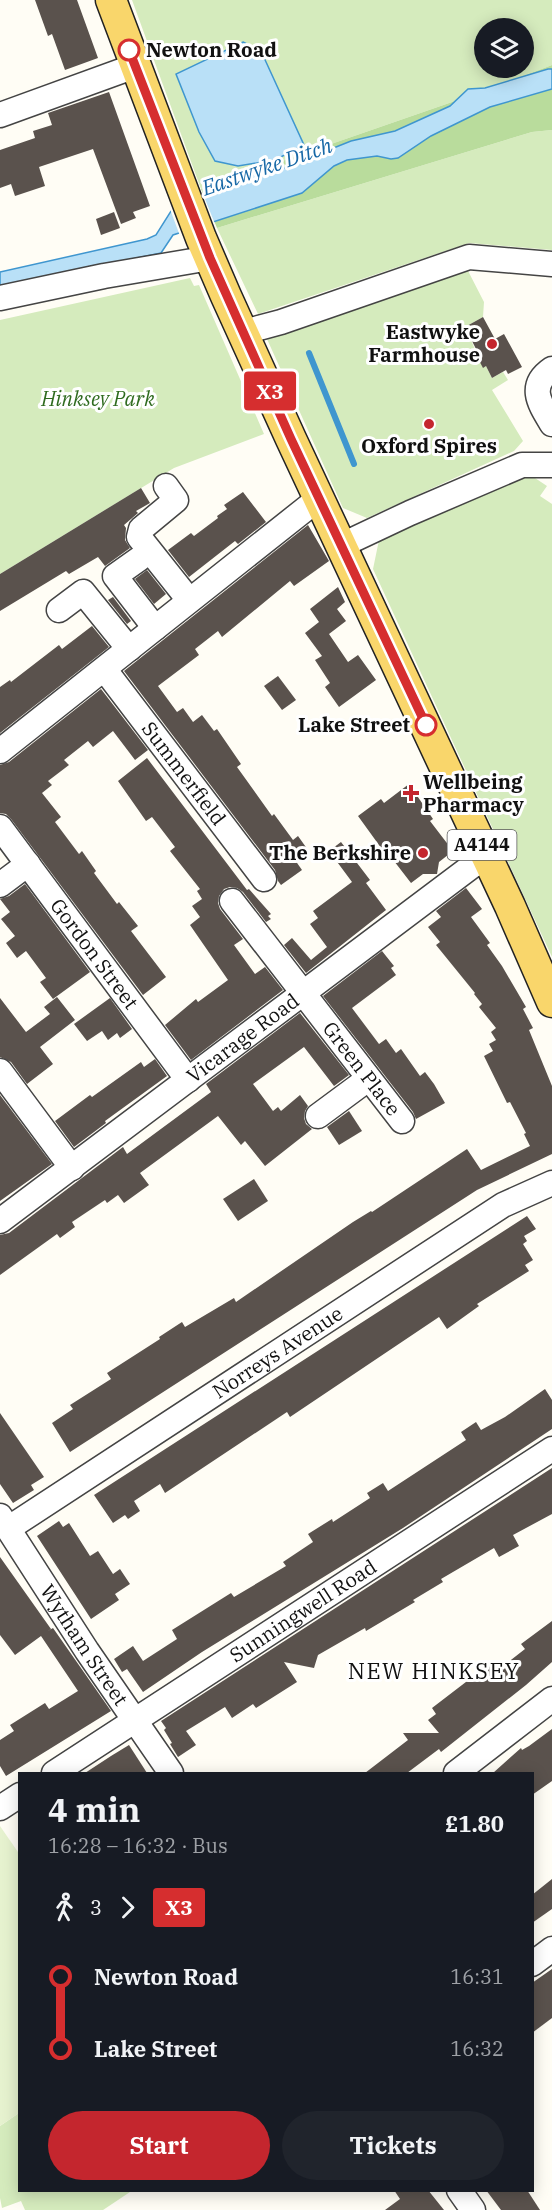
<!DOCTYPE html>
<meta charset="utf-8">
<style>
:root{--surface:#171b24;--page:#20242c;--text:#f1f3f6;--muted:#9ea1a6;--accent:#c4262e}
body{margin:0;font-family:"IBM Plex Serif",serif;background:var(--page);color:var(--text);height:100vh;display:flex;flex-direction:column;font-size:22px;white-space:nowrap}
*{box-sizing:border-box;margin:0}
p{font-size:20px;color:var(--muted)}
.icon{flex:none;width:33px;height:33px;fill:none;stroke:currentColor;stroke-width:2;stroke-linecap:round;stroke-linejoin:round}
.map{position:relative;flex:1;overflow:hidden}
.details{position:absolute;left:18px;top:1772px;width:516px;height:420px;display:flex;flex-direction:column;background:var(--surface);border-radius:0px;box-shadow:0 3px 15px #0003}
.details>*{flex:none}
.badge{padding:0 12px;border-radius:4px;font-size:21px;line-height:39px}
.fabs{position:absolute;left:474px;top:18px;display:grid;gap:12px}
.fabs a{display:grid;place-items:center;width:60px;height:60px;border-radius:50%;background:var(--surface);box-shadow:0 3px 15px #0003;font-size:30px}
.map>.badge{position:absolute;translate:-50% -50%;box-shadow:0 0 0 3px #fff}
.legs{display:flex;align-items:center;gap:9px;height:66px;padding:0 30px;font-size:20px}
.legs p{margin-inline-start:auto}
.summary{display:flex;align-items:center;justify-content:space-between;height:102px;padding:0 30px}
h1{font-size:33px;font-weight:700;line-height:45px}
.cta{display:flex;gap:12px;margin-top:auto;padding:12px 30px}
.cta a{flex:1;height:69px;border-radius:36px;background:var(--accent);color:#fff;font-size:24px;font-weight:700;line-height:69px;text-align:center}
.cta a+a{background:var(--page);color:var(--text)}
ul{padding:0 30px;list-style:none}
li{display:flex;align-items:center;gap:21px;height:72px;font-size:22px}
li i{display:grid;place-items:center;width:9px;height:100%;margin:0 8px;background:currentColor}
li i::after{content:'';width:15px;height:15px;margin:-8px;border:4px solid;border-radius:50%;background:var(--surface)}
li p{margin-inline-start:auto}
li:first-child i{background:linear-gradient(#0000 50%,currentColor 0)}
li:last-child i{background:linear-gradient(currentColor 50%,#0000 0)}
.map>svg:first-child{display:block}
.green{fill:#d5ebbd;fill-rule:evenodd}
.forest{fill:#b9dc9c}
.pitch{fill:#e6f2cf}
.water{fill:#b9e0f7;stroke:#3f96cf;stroke-width:1.5}
.pier{fill:#fffdf5}
.lines{fill:none;stroke-linecap:round;stroke-linejoin:round}
.stream{stroke:#3f96cf;stroke-width:6}
.building{fill:#5a524d}
.minor-casing{stroke:#444;stroke-width:27}
.major-casing{stroke:#222;stroke-width:33}
.minor{stroke:#fff;stroke-width:24}
.major{stroke:#f9d66b;stroke-width:30}
.line-1-casing{stroke:#fff;stroke-width:14}
.line-1{stroke:#d62e2f;stroke-width:9}
.stop-1-dot{fill:#fff;stroke:#d62e2f;stroke-width:3}
.poi-dot{fill:#c4262e;stroke:#fff;stroke-width:2}
.labels{text-anchor:middle;stroke-width:6;stroke-linejoin:round;paint-order:stroke}
.shield{fill:#fff;stroke:#585858;stroke-width:1.5}
.shield-label{font-size:18px;font-weight:bold;fill:#111}
.stop-label{font-size:20px;font-weight:bold;fill:#111;stroke:#fff;text-anchor:start}
.poi-label{font-size:20px;font-weight:bold;fill:#111;stroke:#fff;text-anchor:end}
.park-label{font-size:20px;font-style:italic;fill:#2f6b1f;stroke:#fff}
.street-label{font-size:20px;fill:#111;stroke:#fff}
.water-label{font-size:21px;font-style:italic;fill:#1768a6;stroke:#fff}
.quarter-label{font-size:22px;letter-spacing:1.5px;fill:#111;stroke:#fff}
</style>
<div class="map">
<svg width="552" height="2210" viewBox="0 0 552 2210">
<rect width="100%" height="100%" fill="#fffdf5"/>
<g class="green">
<path d="M132 0H552V65L478 93 201 189ZM484 28H524V68H484Z"/>
<path d="M552 130V250L469 243 258 314 217 228 532 132Z"/>
<path d="M465 265 484 302 483 317 465 327 483 367 486 366 492 378 503 372 508 380 492 390 523 441 514 451 367 518 343 508 267 339Z"/>
<path d="M190 278 194 286 199 285 264 434 174 468 0 574V320Z"/>
<path d="M529 474 547 486 540 496 552 504V957L373 569 379 540Z"/>
<path d="M19 2113 20 2190H133L103 2210H25L21 2201 2 2208 0 2198V2126Z"/>
</g>
<path class="forest" d="M552 65V130L532 132 217 228 201 189 478 93Z"/>
<path class="pitch" d="M0 1826 20 1855 19 2113 0 2126Z"/>
<g class="water">
<path d="M243 42 261 51 304 145 275 160 238 166 215 161 199 132 176 74Z"/>
<path d="M548 69H552V89L490 107 431 136 398 158 391 159 377 156 347 160 334 166 302 193 173 235 161 253 0 286V272L147 239 156 235 171 211 266 169H281L351 141 395 131 450 106 468 89 485 88Z"/>
</g>
<path class="pier" d="M203 194 215 224 180 236 170 209Z"/>
<g class="lines">
<path class="stream" d="M309 353 354 464"/>
</g>
<g class="building">
<path d="M35 0H77L98 58 65 70 52 34 48 36Z"/>
<path d="M109 92 150 206 133 212 136 218 121 224 93 149 39 167 45 186 15 196 11 184 0 188V150L35 138 33 131 52 125 48 113Z"/>
<path d="M114 212 120 228 101 235 96 219Z"/>
<path d="M483 317 495 339 504 334 522 367 508 374 506 370 492 378 486 366 483 368 474 351 476 349 465 327Z"/>
<path d="M141 488 150 503 136 511 138 513 124 525 126 528 125 540 130 548 105 566 98 557 69 574 66 571 0 611V574Z"/>
<path d="M243 492 266 522 238 544 235 541 189 577 168 550 191 533 194 536 218 518 217 516 227 509 224 505Z"/>
<path d="M308 525 329 561 294 586 290 581 222 637 218 631 195 649 199 655 158 686 177 712 183 708 193 722 202 715 214 731 217 729 241 764 237 767 272 816 274 814 293 840 298 836 308 850 295 860 302 870 281 885 278 881 275 870 124 671Z"/>
<path d="M147 570 166 594 154 604 135 579Z"/>
<path d="M338 587 345 602 337 609 346 621 329 634 348 662 358 655 376 680 339 707 325 687 330 683 315 660 322 656 305 633 319 622 310 609Z"/>
<path d="M113 597 131 621 127 624 108 600Z"/>
<path d="M92 626 109 647 0 733V687L10 680 11 682 59 645 62 649Z"/>
<path d="M278 676 296 700 282 710 264 686Z"/>
<path d="M101 689 148 750 135 760 113 731 93 747 88 741 64 760 69 765 48 781 52 785 42 793 61 817 55 822 79 854 82 851 96 871 94 873 117 904 119 902 138 926 131 931 166 977 143 995 11 819 6 814 0 813V765L9 762Z"/>
<path d="M147 758 247 890 249 889 271 914 268 916 271 919 266 922 243 892 237 888 230 887 224 889 219 896 218 903 220 909 243 939 234 945 255 974 265 967 283 990 191 1060 165 1025 196 999 198 1002 228 980 190 925 200 917 192 906 202 899 197 891 200 889 170 851 175 847 152 817 146 821 118 781Z"/>
<path d="M409 784 433 819 430 821 453 851 439 862 437 874H423L411 883 394 861 392 863 358 816 381 799 384 803Z"/>
<path d="M341 842 370 880 366 883 386 910 306 973 284 945 292 938 311 960 327 947 310 924 318 918 313 911 352 882 329 851Z"/>
<path d="M25 884 90 972 53 999 40 982 46 978 26 951 17 958 6 943 15 936 1 919 10 912 0 899 9 896Z"/>
<path d="M466 888 482 909 471 917 490 943 487 945 502 966 526 1007 523 1009 533 1028 529 1030 552 1086V1154L477 1190 70 1452 52 1423 73 1409 70 1405 111 1379 107 1373 160 1339 159 1337 182 1322 185 1327 234 1298 236 1302 353 1222 371 1211 372 1212 467 1149 481 1170 530 1146 524 1134 526 1133 510 1102 507 1103 484 1056 493 1051 489 1044 496 1040 491 1032 496 1028 479 1007 482 1004 474 994 475 993 436 945 440 942 428 927 441 917 436 911Z"/>
<path d="M382 951 394 966 391 968 396 975 352 1008 379 1044 386 1039 396 1053 401 1049 420 1076 425 1072 434 1084 445 1103 416 1119 413 1112 323 996Z"/>
<path d="M57 997 75 1020 40 1047 53 1064 27 1084 11 1062 0 1057V998L26 1032 50 1014 44 1007Z"/>
<path d="M110 998 132 1029 120 1038 117 1033 108 1040 102 1031 87 1041 74 1024Z"/>
<path d="M300 1013 349 1075 334 1086 304 1047 253 1084 273 1111 278 1107 281 1111 300 1095 308 1106 305 1111 304 1118 306 1124 312 1129 265 1166 245 1141 241 1145 218 1116 140 1173 149 1185 124 1203 118 1195 107 1203 105 1200 72 1222 75 1227 60 1238 57 1234 0 1275V1235L9 1233 123 1147 127 1154 211 1092 206 1084Z"/>
<path d="M155 1059 167 1076 105 1121 106 1123 74 1147 55 1121 90 1095 92 1097 141 1062 144 1067Z"/>
<path d="M0 1095 52 1164 0 1201Z"/>
<path d="M349 1111 362 1131 339 1145 327 1127Z"/>
<path d="M254 1179 268 1201 238 1221 223 1199Z"/>
<path d="M527 1216 536 1229 524 1236 527 1241 523 1244 533 1260 525 1265 529 1271 477 1304 479 1306 447 1329 439 1317 290 1417 287 1412 165 1493 160 1484 134 1501 140 1511 128 1519 125 1515 113 1523 94 1495Z"/>
<path d="M545 1389 552 1400V1429L403 1528 202 1652 143 1692 127 1669 122 1672 114 1659 133 1646 143 1661 177 1639 172 1630 231 1593 234 1597 286 1566 283 1562 313 1542 308 1534 332 1519 333 1522 370 1498 367 1493 383 1483 388 1491 466 1440 461 1432 476 1422 481 1430 505 1417Z"/>
<path d="M0 1413 44 1477 31 1485 34 1490 13 1503 0 1484Z"/>
<path d="M552 1468V1514L513 1535 519 1546 499 1557 494 1548 441 1579 443 1582 413 1600 415 1602 366 1631 365 1628 318 1655 314 1668 284 1662 297 1682 256 1708 253 1704 232 1718 225 1707 186 1731 196 1745 178 1757 170 1744 172 1743 164 1730 166 1728 161 1721Z"/>
<path d="M59 1521 63 1527 69 1523 90 1556 98 1551 113 1574 120 1569 130 1584 115 1594 119 1600 91 1619 37 1536Z"/>
<path d="M0 1557 51 1629 48 1631 53 1628 111 1711 6 1776 0 1766V1740L14 1731 10 1725 45 1703 49 1709 78 1691 41 1636 15 1655 0 1635Z"/>
<path d="M552 1621V1662L526 1685 441 1752 439 1749 407 1773H365L408 1740 403 1733H439L428 1720 436 1714 432 1708 492 1662 498 1670 525 1649 521 1644Z"/>
<path d="M552 1729V1781L532 1795V1773H493L521 1748 522 1750 529 1746Z"/>
<path d="M129 1745 147 1773H85L111 1756Z"/>
<path d="M552 1879V1909L532 1923V1895Z"/>
<path d="M552 1969V2018L532 2033V1983Z"/>
<path d="M394 2190H428L444 2210H385L400 2199Z"/>
<path d="M486 2190H527L540 2210H501Z"/>
</g>
<g class="lines">
<defs>
<g id="minor">
<path d="M0 115 135 66"/>
<path d="M0 298 104 276 210 258"/>
<path d="M244 332 281 322 469 257 552 264"/>
<path d="M552 369C527 386 540 404 552 424"/>
<path d="M166 486 176 500 141 529 139 537 189 600"/>
<path d="M340 546 410 513 522 465H552"/>
<path d="M139 559 115 576 155 628"/>
<path d="M59 610 83 592 129 649"/>
<path id="s1" d="M105 670 264 879"/>
<path d="M0 751 318 499"/>
<path id="s2" d="M0 827 188 1080"/>
<path d="M0 885 28 864"/>
<path id="s3" d="M232 901 402 1121"/>
<path d="M0 1071 72 1168"/>
<path d="M318 1116 368 1079"/>
<path id="s4" d="M0 1221 472 866 487 857"/>
<path id="s5" d="M0 1516 87 1651 171 1773"/>
<path id="s6" d="M9 1528 503 1205 552 1183"/>
<path id="s7" d="M54 1773 552 1449"/>
<path d="M456 1773 552 1699"/>
<path d="M0 1808 20 1795"/>
<path d="M532 1964 552 1949"/>
<path d="M459 2190 473 2210"/>
</g>
<path id="major" d="M111 0 201 238 226 296 291 439 510 906 552 1002"/>
</defs>
<use href="#minor" class="minor-casing"/>
<use href="#major" class="major-casing"/>
<use href="#minor" class="minor"/>
<use href="#major" class="major"/>
</g>
<g class="lines">
<defs>
<path id="line-1" d="M129 50 210 258 291 439 426 725"/>
</defs>
<use href="#line-1" class="line-1-casing"/>
<use href="#line-1" class="line-1"/>
</g>
<g class="stop-1-dot">
<circle cx="129" cy="50" r="10"/>
<circle cx="426" cy="725" r="10"/>
</g>
<g class="poi-dot">
<circle cx="492" cy="344" r="6"/>
<circle cx="429" cy="424" r="6"/>
<path d="M408 784h6v6h6v6h-6v6h-6v-6h-6v-6h6z"/>
<circle cx="423" cy="853" r="6"/>
</g>
<g class="labels">
<rect class="shield" x="447.5" y="830" width="69" height="30" rx="4.5"/>
<g class="shield-label">
<text x="482" y="851">A4144</text>
</g>
<g class="stop-label">
<text x="146" y="57">Newton Road</text>
<text x="410" y="732" text-anchor="end">Lake Street</text>
</g>
<g class="poi-label">
<text x="480" y="339">Eastwyke<tspan x="480" dy="23">Farmhouse</tspan></text>
<text x="429" y="453" text-anchor="middle">Oxford Spires</text>
<text x="423" y="789" text-anchor="start">Wellbeing<tspan x="423" dy="23">Pharmacy</tspan></text>
<text x="411" y="860">The Berkshire</text>
</g>
<g class="park-label">
<text x="98" y="406">Hinksey Park</text>
</g>
<g class="street-label">
<text dy="7" stroke="none"><textPath href="#s1" startOffset="130">Summerfield</textPath></text>
<text dy="7" stroke="none"><textPath href="#s2" startOffset="158">Gordon Street</textPath></text>
<text dy="7" stroke="none"><textPath href="#s4" startOffset="304">Vicarage Road</textPath></text>
<text dy="7" stroke="none"><textPath href="#s3" startOffset="212">Green Place</textPath></text>
<text dy="7" stroke="none"><textPath href="#s6" startOffset="321">Norreys Avenue</textPath></text>
<text dy="7" stroke="none"><textPath href="#s7" startOffset="297">Sunningwell Road</textPath></text>
<text dy="7" stroke="none"><textPath href="#s5" startOffset="154">Wytham Street</textPath></text>
</g>
<g class="water-label">
<text transform="translate(267 167) rotate(-19)" y="7">Eastwyke Ditch</text>
</g>
<g class="quarter-label">
<text x="434" y="1679">NEW HINKSEY</text>
</g>
</g>
</svg>
<div class="fabs">
<a><svg class="icon" aria-label="layers" viewBox="0 0 24 24"><path d="M12 4l9 5-9 5-9-5zM3 14l9 5 9-5"/></svg></a>
</div>
<b class="badge" style="left:270px;top:391px;background:#d62e2f;color:#fff">X3</b>
<section class="details">
<div class="summary"><div><h1>4 min</h1><p>16:28 – 16:32 · Bus</p></div><b>£1.80</b></div>
<div class="legs"><svg class="icon" aria-label="walk" viewBox="0 0 24 24"><circle cx="13" cy="4" r="2"/><path d="M13 8l-2 6 4 7M11 14l-3 7M7 12l3-4h3l4 4"/></svg>3<svg class="icon" aria-label="forward" viewBox="0 0 24 24"><path d="M9 5l7 7-7 7"/></svg><b class="badge" style="background:#d62e2f;color:#fff">X3</b></div>
<ul>
<li><i style="color:#d62e2f"></i><b>Newton Road</b><p>16:31</p></li>
<li><i style="color:#d62e2f"></i><b>Lake Street</b><p>16:32</p></li>
</ul>
<div class="cta"><a>Start</a><a>Tickets</a></div>
</section>
</div>
